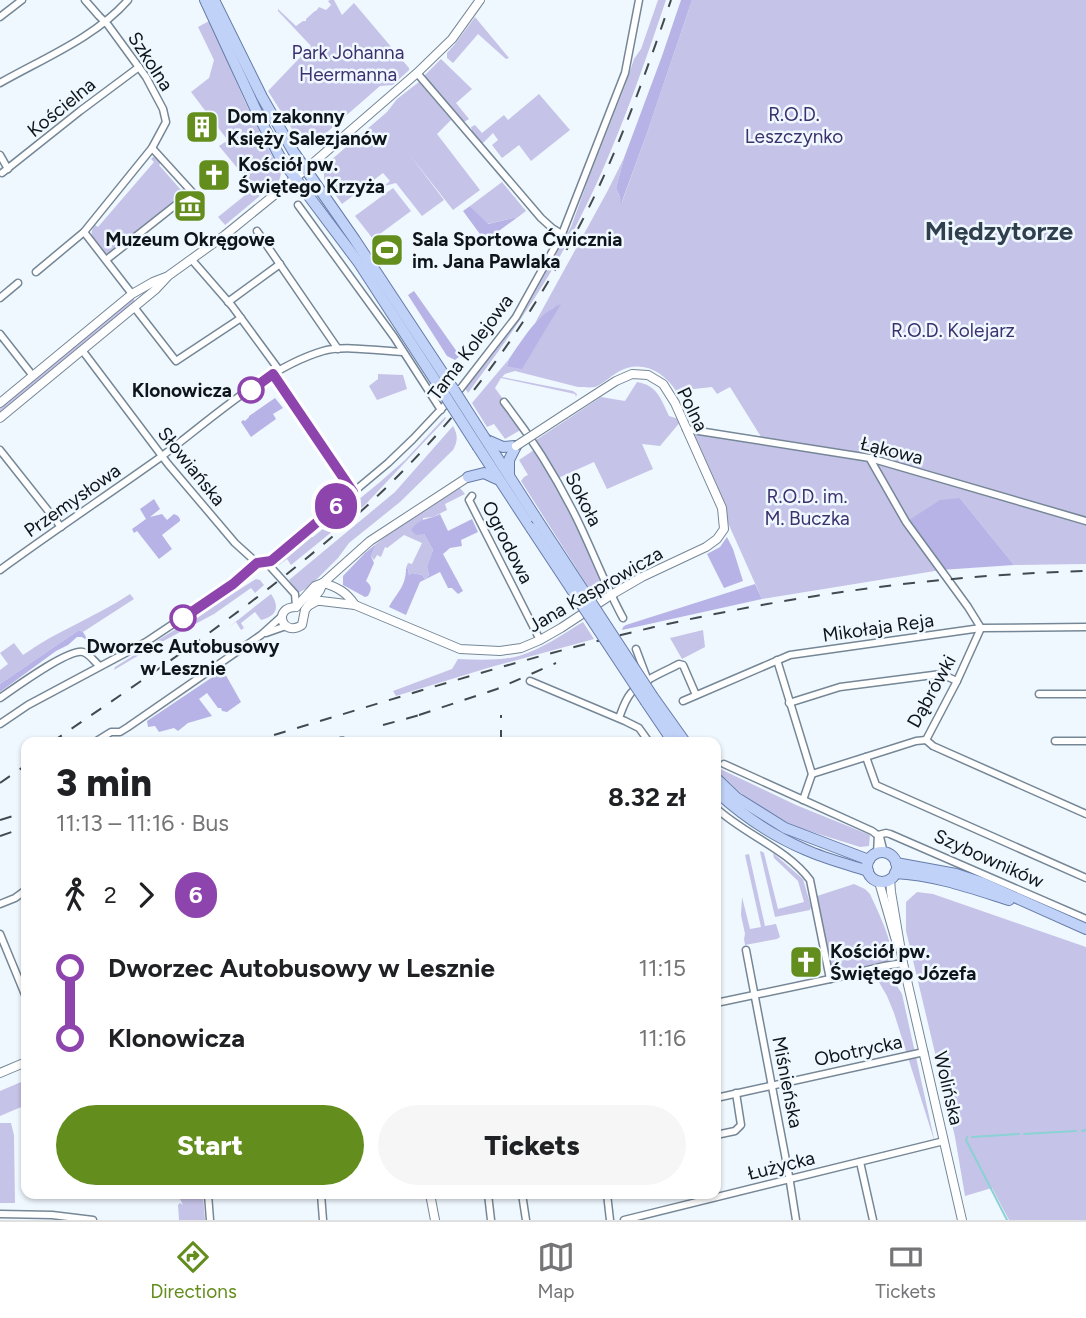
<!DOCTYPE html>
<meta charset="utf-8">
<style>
:root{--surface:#fff;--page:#f6f6f6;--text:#202124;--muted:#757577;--line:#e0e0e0;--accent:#638d1d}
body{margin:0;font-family:Figtree,sans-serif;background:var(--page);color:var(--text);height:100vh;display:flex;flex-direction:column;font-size:26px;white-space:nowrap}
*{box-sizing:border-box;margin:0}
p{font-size:23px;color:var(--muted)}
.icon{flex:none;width:38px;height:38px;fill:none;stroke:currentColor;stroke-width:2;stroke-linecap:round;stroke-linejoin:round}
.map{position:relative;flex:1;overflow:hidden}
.panel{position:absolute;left:21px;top:737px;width:700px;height:462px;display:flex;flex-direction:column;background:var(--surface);border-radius:14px;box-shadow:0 2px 5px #0004}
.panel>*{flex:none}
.badge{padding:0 14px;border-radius:23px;font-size:24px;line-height:46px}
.map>.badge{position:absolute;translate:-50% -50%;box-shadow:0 0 0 4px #fff}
.legs{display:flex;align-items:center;gap:10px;height:77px;padding:0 35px;font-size:23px}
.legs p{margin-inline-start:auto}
.overview{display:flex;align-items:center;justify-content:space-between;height:119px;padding:0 35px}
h1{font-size:38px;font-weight:800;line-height:52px}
.action{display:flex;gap:14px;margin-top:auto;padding:14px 35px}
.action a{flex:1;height:80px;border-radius:42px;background:var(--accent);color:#fff;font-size:28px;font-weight:800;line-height:80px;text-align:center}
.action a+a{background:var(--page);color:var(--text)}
ul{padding:0 35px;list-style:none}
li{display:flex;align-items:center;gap:24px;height:70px;font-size:26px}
li i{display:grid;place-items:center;width:10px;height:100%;margin:0 9px;background:currentColor}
li i::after{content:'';width:18px;height:18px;margin:-9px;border:5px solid;border-radius:50%;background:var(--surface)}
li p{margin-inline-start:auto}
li:first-child i{background:linear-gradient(#0000 50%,currentColor 0)}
li:last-child i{background:linear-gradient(currentColor 50%,#0000 0)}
.tabs{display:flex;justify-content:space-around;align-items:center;height:98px;border-top:2px solid var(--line);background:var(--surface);font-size:19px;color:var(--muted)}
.tabs a{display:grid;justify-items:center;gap:4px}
.tabs .selected{color:var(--accent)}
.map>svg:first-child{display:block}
.green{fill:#c6c3e8}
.forest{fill:#b7b3e6}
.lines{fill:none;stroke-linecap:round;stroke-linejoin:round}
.stream{stroke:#8ad2d3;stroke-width:2}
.minor-casing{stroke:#758796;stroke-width:9}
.tertiary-casing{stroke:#758796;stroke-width:10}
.primary-casing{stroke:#667ca8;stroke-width:12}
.minor{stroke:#fff;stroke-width:6}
.tertiary{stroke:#fff;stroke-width:8}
.primary{stroke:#c0d2f8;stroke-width:10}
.rail{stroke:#424a50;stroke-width:2;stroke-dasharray:12 12;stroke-linecap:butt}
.tertiary-bridge-casing{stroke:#758796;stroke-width:10;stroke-linecap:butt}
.primary-bridge-casing{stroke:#667ca8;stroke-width:12;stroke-linecap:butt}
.tertiary-bridge{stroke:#fff;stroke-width:8}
.primary-bridge{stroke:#c0d2f8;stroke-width:10}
.line-1-casing{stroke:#fff;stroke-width:16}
.line-1{stroke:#8e44ad;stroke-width:10}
.stop-1-dot{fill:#fff;stroke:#8e44ad;stroke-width:3.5}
.labels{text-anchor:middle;stroke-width:5;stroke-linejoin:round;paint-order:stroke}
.park-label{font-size:19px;fill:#3c316e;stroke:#f0f8ff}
.street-label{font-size:19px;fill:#0e151b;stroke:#f0f8ff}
.poi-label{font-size:19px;font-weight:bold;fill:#0e151b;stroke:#f0f8ff;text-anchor:start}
.stop-label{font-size:19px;font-weight:bold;fill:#0e151b;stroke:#f0f8ff;text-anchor:end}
.district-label{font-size:26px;font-weight:bold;fill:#2f3f4d;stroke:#f0f8ff}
</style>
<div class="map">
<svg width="1086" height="1220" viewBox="0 0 1086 1220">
<rect width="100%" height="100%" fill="#f0f8ff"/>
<g class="green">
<path d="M330 0H334L342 15 354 3 409 68V70L393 85 380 86 309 148 302 145 268 91 311 46 278 11V9L296 26 303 21H306V19L315 11H316L319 7 326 10 331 5 328 1Z"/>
<path d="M658 0H666C640 77 613 155 575 228 546 286 507 340 468 393L465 388 524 312 571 227 588 180 625 86 634 59 641 49Z"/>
<path d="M692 0H1086V564L1014 565 960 498 941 570 762 599 686 429 763 440 730 387 717 394 712 387 676 391C663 371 641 359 618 372 611 376 603 384 595 387 590 388 583 387 578 387L515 371 505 374 502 377 573 391 577 394 576 397 575 394 501 378 495 388 524 428 505 439 494 424 487 427 472 403 509 359 507 365 554 307 535 323 607 192 624 158 616 188 622 202 647 133Z"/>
<path d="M475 17 509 58 506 59 478 34 453 63 447 58V53L455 44Z"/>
<path d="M211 20C231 72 253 123 281 172 281 181 275 186 269 191L267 190 225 225 218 217 254 188 219 146 225 142 228 143 226 138 191 92 209 78 214 60 198 27Z"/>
<path d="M441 59 472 89 456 103 469 119 464 122 460 119 424 76Z"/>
<path d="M419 82 451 120 437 134 480 190 453 210 409 154 444 200 422 216 396 183 384 186 390 181 383 173 342 204 324 179V166L387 112 397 99Z"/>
<path d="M539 94 570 130 531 161 519 145 502 158 492 145 498 140 493 133 482 144 484 148 473 134 471 127 475 125 482 133 504 115 508 120Z"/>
<path d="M153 157H156L162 162 159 165 181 190 185 188 186 193 108 255H105C97 244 86 237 95 225L98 227 154 162 151 159Z"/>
<path d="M502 182 526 211 518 217 487 224 470 206Z"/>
<path d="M393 188 411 211 373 239 355 216Z"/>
<path d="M129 293 135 301 0 412V400Z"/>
<path d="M378 374 403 375 407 389 377 400 369 386 378 379Z"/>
<path d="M637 382C657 385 661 399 669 416L682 420 660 446 642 444 653 469 607 489 594 462 556 479 606 586 603 589 594 596 521 481 524 477 528 475 519 460 537 448 533 442 601 397 625 401Z"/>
<path d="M445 417 446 418 442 423 365 505 291 565 287 559 279 565 278 561 308 537H313L380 482 405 460Z"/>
<path d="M453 426C458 435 458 441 453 450L400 502 349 543 338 558 309 587 298 593 289 580 395 492Z"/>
<path d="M460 488 465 494 445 504 447 510 433 517 423 518 424 534 433 550 427 566 429 575 425 579 422 575 412 573 409 575 408 569 406 568 408 563 412 564 422 543 404 535 387 548 385 547 381 557 377 555 374 560 371 556 376 544 389 534Z"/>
<path d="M256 579 260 580 264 585 255 593 251 588 214 614 156 645 114 670 115 667Z"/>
<path d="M130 594 134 599 83 632 79 630 0 684V670L8 664 0 653 14 643 23 655C56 631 96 617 130 594Z"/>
<path d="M271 594C280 607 277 616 261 620L255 612 241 623 244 628 241 630 236 622 229 627Z"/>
<path d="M583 622 594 639 491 667 396 696 393 691 452 669 458 659C478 660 499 661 519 656 542 649 563 634 583 622Z"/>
<path d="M703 630 705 647 682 659 670 638Z"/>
<path d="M716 767 796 805 870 835 869 846 860 847 790 825 754 805 717 771Z"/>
<path d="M761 851 764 853 778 909 804 902 798 881 774 858 773 853 803 879 811 907 810 910 775 917 760 852Z"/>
<path d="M749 854 765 926 776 924 780 937 777 939 745 945 744 939 745 934 741 915 742 897 750 929 761 927 745 855Z"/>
<path d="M854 884 865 889 870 894C876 907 891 938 891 951 891 958 887 962 884 966 888 977 897 984 902 994L935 1143 894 1013 887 996 872 970 830 979 814 897Z"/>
<path d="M917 892 933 894 1086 947V1220H1009L992 1188 965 1196 955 1137 906 931V902Z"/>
<path d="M21 1082 26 1094V1105L0 1116V1091Z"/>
<path d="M0 1123H11L14 1135 15 1203H0Z"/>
<path d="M203 1196 205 1220H179L178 1205 180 1203 183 1205 180 1199Z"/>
</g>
<g class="forest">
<path d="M681 0H692L647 133 621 204 620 197 616 188 624 158 662 56Z"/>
<path d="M470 206 488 224 518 217 485 241 463 211Z"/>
<path d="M414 291 460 356 455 360 447 356 408 295Z"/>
<path d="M561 304 522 369 507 366 509 359C523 339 537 314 561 304Z"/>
<path d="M275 398 283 408 273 414 276 419 251 437 241 422 243 420 245 421 249 417V416Z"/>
<path d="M960 498 1014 565 941 570 906 522 940 500Z"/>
<path d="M154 499 160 509 150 517 162 514 167 520 174 514 178 516 180 519V521L162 535 172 549 159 559 137 531 134 533 132 529 146 519 140 509Z"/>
<path d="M440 514 448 531 472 519 478 532 461 540 462 546 450 548 443 554 463 591 458 594 452 588H448L440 572 420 582 406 615 389 607C397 592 406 587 406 568L408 569 409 575 412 573 422 575 425 579 429 575 427 566 433 550 424 534 416 535 411 530C421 516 427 521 440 514Z"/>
<path d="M727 537 733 549 743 581 724 588 707 554 720 547Z"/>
<path d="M376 544 371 556 374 563 366 581C372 586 372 589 368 596L365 597 343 585V576L365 553Z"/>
<path d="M755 584 762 599 622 630 623 627 626 625Z"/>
<path d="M79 630 83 632 89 642 82 637H77L68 645 56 651 0 692V684Z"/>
<path d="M223 670 241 702 227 712 222 711 221 708H218L207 693 199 699 212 716 188 723 178 731 174 728 159 732 155 726 148 727 147 721Z"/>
</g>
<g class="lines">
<g class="stream">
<path d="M1082 1131 1086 1130"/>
<path d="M1024 1134 1076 1131"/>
<path d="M967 1137 966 1140 1007 1220"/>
<path d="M972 1137 1019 1134"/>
</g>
<defs>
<g id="minor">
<path d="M0 17 22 0"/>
<path d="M417 73 541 218 552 228 562 234"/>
<path d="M0 83C42 59 96 37 128 0"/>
<path d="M0 155 8 169"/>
<path d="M2 173 80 111 139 67"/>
<path d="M298 205 394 337 441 410"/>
<path d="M257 231 338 349"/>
<path d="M84 232 132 294"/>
<path d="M106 260 192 192 152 148"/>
<path d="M192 260 232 306 279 370"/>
<path d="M36 272 84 232 152 148 166 122 163 109 146 77 108 25 99 16 85 0"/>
<path d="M0 298 18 283"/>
<path d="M228 302 280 264"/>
<path d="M134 307 176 361 241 318"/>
<path d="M0 334 33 376"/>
<path d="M82 350 168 464 235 543 257 563"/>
<path d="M273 374 353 492"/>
<path d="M504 402C532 438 555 475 575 515 592 549 605 585 623 618"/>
<path d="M686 429 870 458 1086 521"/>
<path d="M0 450 61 527"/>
<path d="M870 459 906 522 968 607 981 628 957 681 926 740"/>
<path d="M472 496 469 500 540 640"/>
<path d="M257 563 262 564 271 561 388 463 413 439 461 388 516 317 562 234 625 73 639 0"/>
<path d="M267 563 295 594 296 606"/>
<path d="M0 570C52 532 106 496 158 459 207 423 265 368 323 351 344 345 381 351 403 352"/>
<path d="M266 633 286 626"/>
<path d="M636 649 648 681"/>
<path d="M777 660 812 774 803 800"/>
<path d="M530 681 625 721 639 728 649 742"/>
<path d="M1039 694H1086"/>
<path d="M0 698C13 689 69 648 83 652 90 654 94 662 100 666"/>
<path d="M683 701 790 655 981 628 1086 627"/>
<path d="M789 703 840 687 941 674 957 681"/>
<path d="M619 718C622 710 625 700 631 693 643 680 664 672 679 664L683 665 696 695"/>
<path d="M0 724 28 705 146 642 227 588 257 563"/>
<path d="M926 740 933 746 1086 814"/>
<path d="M1055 741H1086"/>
<path d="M95 742 111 732H120L128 727 261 635 282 616"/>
<path d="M866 757 876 785 1086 878"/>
<path d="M724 764 872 831 880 837 884 853"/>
<path d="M812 774 916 741 926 740"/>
<path d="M716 808C745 835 786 848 810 880L830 979"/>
<path d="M878 835 886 833 890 834 1086 919"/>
<path d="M877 854 878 835"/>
<path d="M0 904 15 898 26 890"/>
<path d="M0 934 26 997"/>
<path d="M746 950 789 1176 796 1220"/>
<path d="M716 1003 830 979 884 966 903 963"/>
<path d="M716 1098 924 1052"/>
<path d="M716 1135 735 1131 741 1125 736 1093"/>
<path d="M860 1162 873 1220"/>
<path d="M208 1194 210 1220"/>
<path d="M321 1194 323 1220"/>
<path d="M488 1194 491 1220"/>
<path d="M522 1194 526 1220"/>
<path d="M607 1194 610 1220"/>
<path d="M0 1214 52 1215 93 1220"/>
<path d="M624 1220 944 1141"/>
</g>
<g id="tertiary">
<path d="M0 403 132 294 153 282 166 277"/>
<path d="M0 418 155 290 168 276 225 235 305 170 417 73 452 39 480 0"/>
<path d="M323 583C338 587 347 593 355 605"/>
<path d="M308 606 317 601H321L355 605 460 649 500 651 521 648 540 640 561 628 611 595 642 577 706 547 717 539 724 529 722 508 675 403 663 384 648 375 632 374 616 381 565 414"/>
<path d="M296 607 315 586 323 583 370 541 468 477"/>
<path d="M296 607C272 607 282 638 302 625L305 610 320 590 323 583"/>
<path d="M342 741 343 742"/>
<path d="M890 879 891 892 903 963 962 1220"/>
<path d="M879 882 897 944"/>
<path d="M0 1073 26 1062"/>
<path d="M430 1194 435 1220"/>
</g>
<g id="primary">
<path d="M205 0 261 121 281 159 359 263 446 397"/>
<path d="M214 0 262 97 293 151 355 240 454 390"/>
<path d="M486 440 536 518"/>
<path d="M487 440 503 447 516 446"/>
<path d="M478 447 531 528"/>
<path d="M509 475V460L516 446"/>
<path d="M468 477 484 473 497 479"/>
<path d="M653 697 685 742"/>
<path d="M646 702 673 742"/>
<path d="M716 778 737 798 785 828 869 860"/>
<path d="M716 791C742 815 773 836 806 850 826 859 847 864 868 871"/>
<circle cx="882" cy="867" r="15"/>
<path d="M896 863 956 874 983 883 1086 929"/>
<path d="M895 873C935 875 971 888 1009 900"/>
</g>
</defs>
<use href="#minor" class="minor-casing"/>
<use href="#tertiary" class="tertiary-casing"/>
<use href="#primary" class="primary-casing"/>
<use href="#minor" class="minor"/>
<use href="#tertiary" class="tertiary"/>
<use href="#primary" class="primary"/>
<g class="rail">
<path d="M419 715 497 689 556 663"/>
<path d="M383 725 427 713"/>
<path d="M52 742C179 655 317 564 422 451 486 382 539 304 582 221 619 150 645 75 671 0"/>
<path d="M251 742C384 702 515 660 650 628 793 595 939 575 1086 571"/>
<path d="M501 742V715"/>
<path d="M0 783 26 765"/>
<path d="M0 820 26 812"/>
<path d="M0 836 26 827"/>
</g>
<defs>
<path id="tertiary-bridge" d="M516 446 565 414"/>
<g id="primary-bridge">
<path d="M454 390 486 440"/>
<path d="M446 397 478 447"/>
<path d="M536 518 653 697"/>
<path d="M531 528 646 702"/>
</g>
</defs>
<use href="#tertiary-bridge" class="tertiary-bridge-casing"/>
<use href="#primary-bridge" class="primary-bridge-casing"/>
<use href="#tertiary-bridge" class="tertiary-bridge"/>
<use href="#primary-bridge" class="primary-bridge"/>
</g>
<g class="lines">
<defs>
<path id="line-1" d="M183 618 233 584 257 563 271 561 353 492 273 374 251 390"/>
</defs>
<use href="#line-1" class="line-1-casing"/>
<use href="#line-1" class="line-1"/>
</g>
<defs>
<symbol id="building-square" viewBox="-11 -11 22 22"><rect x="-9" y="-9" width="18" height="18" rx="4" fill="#638d1d" stroke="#f0f8ff"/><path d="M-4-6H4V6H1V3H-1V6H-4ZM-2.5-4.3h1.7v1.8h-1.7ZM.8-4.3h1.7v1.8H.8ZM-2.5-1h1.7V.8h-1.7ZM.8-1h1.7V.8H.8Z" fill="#fff"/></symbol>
<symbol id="church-square" viewBox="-11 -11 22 22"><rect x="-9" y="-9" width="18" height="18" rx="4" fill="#638d1d" stroke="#f0f8ff"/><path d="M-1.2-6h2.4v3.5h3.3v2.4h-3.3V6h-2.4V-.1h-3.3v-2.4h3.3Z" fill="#fff"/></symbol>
<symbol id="museum-square" viewBox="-11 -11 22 22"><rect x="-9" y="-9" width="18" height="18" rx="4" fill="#638d1d" stroke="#f0f8ff"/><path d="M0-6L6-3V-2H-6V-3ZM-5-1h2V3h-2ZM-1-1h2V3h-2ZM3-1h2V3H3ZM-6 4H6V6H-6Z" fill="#fff"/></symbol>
<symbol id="stadium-square" viewBox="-11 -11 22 22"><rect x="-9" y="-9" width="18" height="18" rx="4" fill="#638d1d" stroke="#f0f8ff"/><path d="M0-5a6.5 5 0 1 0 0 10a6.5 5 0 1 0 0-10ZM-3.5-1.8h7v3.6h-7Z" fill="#fff"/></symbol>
</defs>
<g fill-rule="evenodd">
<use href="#building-square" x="183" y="108" width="38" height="38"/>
<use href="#church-square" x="195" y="156" width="38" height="38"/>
<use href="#museum-square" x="171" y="187" width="38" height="38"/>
<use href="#stadium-square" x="368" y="231" width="38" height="38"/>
<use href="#church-square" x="787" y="943" width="38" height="38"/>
</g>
<g class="stop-1-dot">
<circle cx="251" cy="390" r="12"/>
<circle cx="183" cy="618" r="12"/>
</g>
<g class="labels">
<g class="park-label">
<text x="348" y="59">Park Johanna<tspan x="348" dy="22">Heermanna</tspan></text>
<text x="794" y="121">R.O.D.<tspan x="794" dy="22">Leszczynko</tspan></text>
<text x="953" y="337">R.O.D. Kolejarz</text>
<text x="807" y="503">R.O.D. im.<tspan x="807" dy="22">M. Buczka</tspan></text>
</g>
<g class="street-label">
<text transform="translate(151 61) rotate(57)" y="7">Szkolna</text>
<text transform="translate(61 107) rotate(-39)" y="7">Kościelna</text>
<text transform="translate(470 347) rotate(-53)" y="7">Tama Kolejowa</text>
<text transform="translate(693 409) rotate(64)" y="7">Polna</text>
<text transform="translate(892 450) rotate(14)" y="7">Łąkowa</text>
<text transform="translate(192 466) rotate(51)" y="7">Słowiańska</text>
<text transform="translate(584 499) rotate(63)" y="7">Sokoła</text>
<text transform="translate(72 500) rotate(-35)" y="7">Przemysłowa</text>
<text transform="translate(508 542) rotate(63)" y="7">Ogrodowa</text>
<text transform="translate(595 589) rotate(-30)" y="7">Jana Kasprowicza</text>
<text transform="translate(878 627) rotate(-8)" y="7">Mikołaja Reja</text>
<text transform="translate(931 691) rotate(-61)" y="7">Dąbrówki</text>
<text transform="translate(989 858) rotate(24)" y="7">Szybowników</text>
<text transform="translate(858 1050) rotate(-12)" y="7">Obotrycka</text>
<text transform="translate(788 1082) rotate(79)" y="7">Miśnieńska</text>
<text transform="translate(949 1088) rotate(77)" y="7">Wolińska</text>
<text transform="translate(781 1165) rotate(-14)" y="7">Łużycka</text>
</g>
<g class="poi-label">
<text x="227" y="123">Dom zakonny<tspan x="227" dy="22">Księży Salezjanów</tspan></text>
<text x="238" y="171">Kościół pw.<tspan x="238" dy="22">Świętego Krzyża</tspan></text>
<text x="190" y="246" text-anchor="middle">Muzeum Okręgowe</text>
<text x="412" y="246">Sala Sportowa Ćwicznia<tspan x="412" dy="22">im. Jana Pawlaka</tspan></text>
<text x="830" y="958">Kościół pw.<tspan x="830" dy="22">Świętego Józefa</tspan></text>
</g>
<g class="stop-label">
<text x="232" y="397">Klonowicza</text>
<text x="183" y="653" text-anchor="middle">Dworzec Autobusowy<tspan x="183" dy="22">w Lesznie</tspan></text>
</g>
<g class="district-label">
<text x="999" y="240">Międzytorze</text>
</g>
</g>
</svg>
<b class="badge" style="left:336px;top:506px;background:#8e44ad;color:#fff">6</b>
<section class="panel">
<div class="overview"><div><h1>3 min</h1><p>11:13 – 11:16 · Bus</p></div><b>8.32 zł</b></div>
<div class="legs"><svg class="icon" aria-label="walk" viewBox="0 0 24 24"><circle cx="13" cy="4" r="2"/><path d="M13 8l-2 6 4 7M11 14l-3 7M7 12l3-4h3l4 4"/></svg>2<svg class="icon" aria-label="forward" viewBox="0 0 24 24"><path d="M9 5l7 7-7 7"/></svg><b class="badge" style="background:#8e44ad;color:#fff">6</b></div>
<ul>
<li><i style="color:#8e44ad"></i><b>Dworzec Autobusowy w Lesznie</b><p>11:15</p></li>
<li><i style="color:#8e44ad"></i><b>Klonowicza</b><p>11:16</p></li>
</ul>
<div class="action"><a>Start</a><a>Tickets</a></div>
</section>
</div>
<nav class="tabs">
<a class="selected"><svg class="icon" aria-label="directions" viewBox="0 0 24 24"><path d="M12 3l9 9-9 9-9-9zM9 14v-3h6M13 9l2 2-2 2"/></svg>Directions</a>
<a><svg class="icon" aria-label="map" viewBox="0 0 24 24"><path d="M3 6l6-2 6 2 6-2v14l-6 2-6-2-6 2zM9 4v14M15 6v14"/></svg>Map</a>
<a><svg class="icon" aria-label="tickets" viewBox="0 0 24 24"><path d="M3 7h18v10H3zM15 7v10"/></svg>Tickets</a>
</nav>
